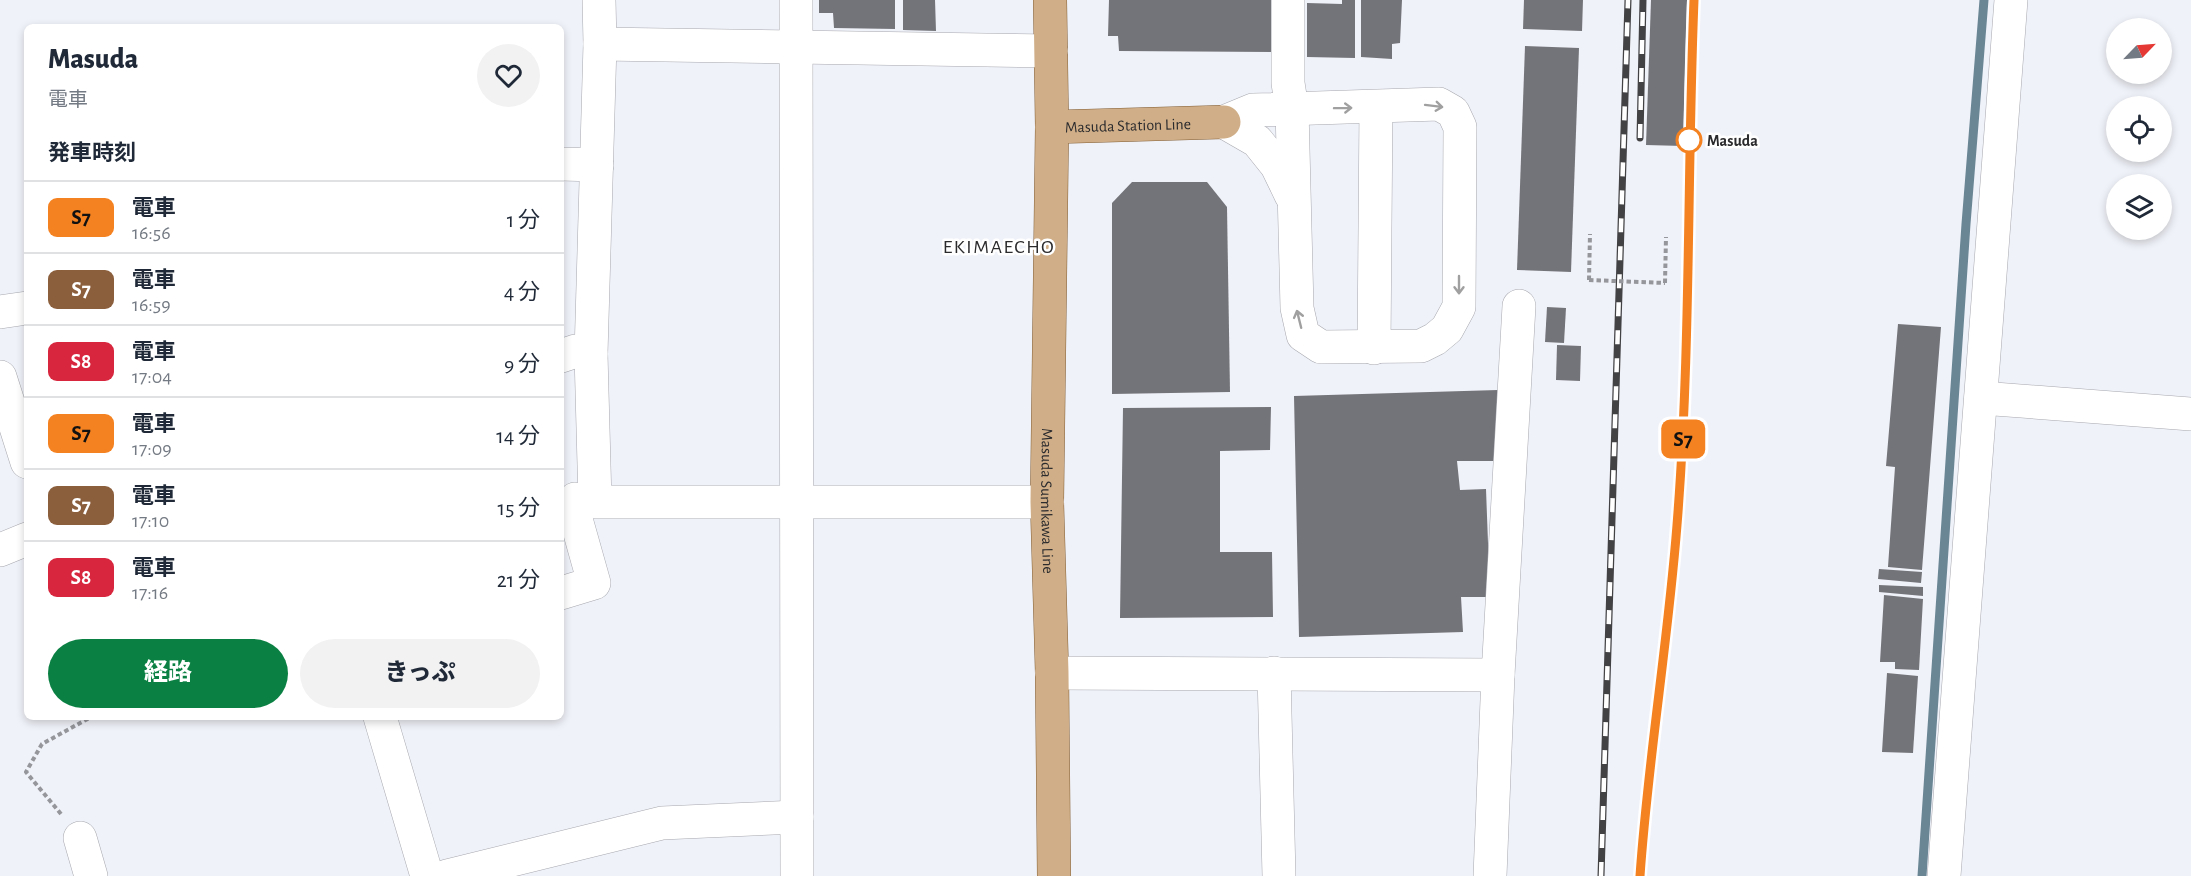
<!DOCTYPE html>
<html lang="ja">
<meta charset="utf-8">
<style>
:root{--surface:#fff;--page:#f2f2f3;--text:#1f2937;--muted:#747a83;--line:#e0e1e3;--accent:#0b8043}
body{margin:0;font-family:"Alegreya Sans","Noto Sans JP",sans-serif;background:var(--page);color:var(--text);height:100vh;display:flex;flex-direction:column;font-size:22px;white-space:nowrap}
*{box-sizing:border-box;margin:0}
p{font-size:20px;color:var(--muted)}
.icon{flex:none;width:33px;height:33px;fill:none;stroke:currentColor;stroke-width:2;stroke-linecap:round;stroke-linejoin:round}
.map{position:relative;flex:1;overflow:hidden}
.drawer{position:absolute;left:24px;top:24px;width:540px;height:696px;display:flex;flex-direction:column;background:var(--surface);border-radius:9px;box-shadow:0 3px 9px #0003}
.drawer>*{flex:none}
.badge{padding:0 12px;border-radius:9px;font-size:21px;line-height:39px}
.needle{width:39px;rotate:65deg}
.tools{position:absolute;left:2106px;top:18px;display:grid;gap:12px}
.tools a{display:grid;place-items:center;width:66px;height:66px;border-radius:50%;background:var(--surface);box-shadow:0 3px 9px #0003;font-size:30px}
.map>.badge{position:absolute;translate:-50% -50%;box-shadow:0 0 0 3px #fff}
h2{padding:0 24px;font-size:22px;line-height:54px}
.round{display:grid;place-items:center;flex:none;width:63px;height:63px;border-radius:32px;background:var(--page)}
.overview{display:flex;align-items:center;justify-content:space-between;height:102px;padding:0 24px}
h1{font-size:28px;font-weight:800;line-height:45px}
.button{display:flex;gap:12px;margin-top:auto;padding:12px 24px}
.button a{flex:1;height:69px;border-radius:36px;background:var(--accent);color:#fff;font-size:24px;font-weight:800;line-height:69px;text-align:center}
.button a+a{background:var(--page);color:var(--text)}
ul{padding:0;list-style:none}
li{display:flex;align-items:center;gap:18px;height:72px;padding:0 24px;border-top:2px solid var(--line)}
li div{flex:1}
li b{display:block;font-size:22px}
li em{font-style:normal}
li .badge{min-width:66px;font-weight:700;text-align:center}
.map>svg:first-child{display:block}
.lines{fill:none;stroke-linecap:round;stroke-linejoin:round}
.stream{stroke:#6a8695;stroke-width:9}
.building{fill:#73747a}
.minor-casing{stroke:#a7a8af;stroke-width:34}
.major-casing{stroke:#825e35;stroke-width:34}
.path{stroke:#95969b;stroke-width:4;stroke-dasharray:4.5 3;stroke-linecap:butt}
.minor{stroke:#fff;stroke-width:33}
.major{stroke:#d0af88;stroke-width:33}
.rail-casing{stroke:#424245;stroke-width:7}
.rail{stroke:#fff;stroke-width:4.5;stroke-dasharray:14;stroke-linecap:butt}
.path-bridge{stroke:#95969b;stroke-width:4;stroke-dasharray:4.5 3;stroke-linecap:butt}
.oneway{stroke:#a0a0a1}
.line-casing{stroke:#fff;stroke-width:14}
.line{stroke:#f58220;stroke-width:9}
.stop-dot{fill:#fff;stroke:#f58220;stroke-width:3}
.labels{text-anchor:middle;stroke-width:5;stroke-linejoin:round;paint-order:stroke}
.street-label{font-size:16px;fill:#2b2b2e;stroke:#fff}
.stop-label{font-size:16px;font-weight:bold;fill:#2b2b2e;stroke:#fff;text-anchor:start}
.quarter-label{font-size:20px;letter-spacing:1.5px;fill:#2b2b2e;stroke:#fff}
</style>
<div class="map">
<svg width="2191" height="876" viewBox="0 0 2191 876">
<rect width="100%" height="100%" fill="#f0f2f9"/>
<g class="lines">
<path class="stream" d="M1922 876 1966 224 1984 0"/>
</g>
<g class="building">
<path d="M819 0H895V29L834 28 833 13H819Z"/>
<path d="M903 0H935L936 31 903 30Z"/>
<path d="M1109 0H1273V52L1119 51 1118 36H1108Z"/>
<path d="M1342 0H1355V58L1307 57V3L1342 4Z"/>
<path d="M1361 0H1402L1400 43 1392 44V59L1361 57Z"/>
<path d="M1524 0H1583L1582 31 1523 29Z"/>
<path d="M1651 0H1687L1683 146 1646 145Z"/>
<path d="M1525 46 1579 48 1571 272 1517 270Z"/>
<path d="M1132 182H1207L1227 207 1230 392 1112 394V203Z"/>
<path d="M1547 307 1566 308 1564 343 1545 342Z"/>
<path d="M1898 324 1941 327 1922 570 1888 567 1895 467 1886 466Z"/>
<path d="M1557 345 1581 346 1580 381 1556 380Z"/>
<path d="M1498 390 1499 461H1457L1460 490 1486 489 1490 597H1461L1463 632 1299 637 1294 396Z"/>
<path d="M1271 407 1270 450 1220 451V552H1272L1273 617 1120 618 1123 408Z"/>
<path d="M1879 569 1922 572 1921 583 1878 579Z"/>
<path d="M1879 585 1923 587V596L1879 592Z"/>
<path d="M1884 595 1923 599 1919 670 1895 669V662H1880Z"/>
<path d="M1887 673 1918 676 1913 753 1882 752Z"/>
</g>
<g class="lines">
<defs>
<g id="minor">
<path d="M599 0 600 44 591 354 595 502H1047"/>
<path d="M796 0 797 876"/>
<path d="M600 44 1051 51"/>
<path d="M1224 122 1253 110 1439 104 1453 112 1460 127 1459 307 1447 329 1435 339 1421 346 1321 347 1303 335 1297 308 1292 109 1288 83V0"/>
<path d="M1224 122 1257 141 1277 166 1291 195"/>
<path d="M561 164 597 165"/>
<path d="M0 312 27 308"/>
<path d="M1374 348 1376 107"/>
<path d="M561 356 576 351 591 354"/>
<path d="M0 377 27 462"/>
<path d="M1981 398 2191 414"/>
<path d="M0 550 27 539"/>
<path d="M561 593 594 583 576 519 575 499"/>
<path d="M1052 673 1498 675"/>
<path d="M1274 673 1279 876"/>
<path d="M380 717 427 876"/>
<path d="M80 838 91 876"/>
<path d="M447 876 662 823 797 817"/>
<path d="M1490 876 1498 675 1519 306"/>
<path d="M1944 876 2011 0"/>
</g>
<g id="major">
<path id="s1" d="M1050 0 1052 127 1047 502 1052 673 1054 876"/>
<path id="s2" d="M1052 127 1224 122"/>
</g>
</defs>
<use href="#minor" class="minor-casing"/>
<use href="#major" class="major-casing"/>
<g class="path">
<path d="M1589 280 1590 234"/>
<path d="M1665 283 1666 237"/>
<path d="M61 814 26 772 42 744 91 717"/>
</g>
<use href="#minor" class="minor"/>
<use href="#major" class="major"/>
<defs>
<g id="rail">
<path d="M1640 138 1643 0"/>
<path d="M1601 876 1628 0"/>
<path d="M1640 876 1677 526 1685 407 1689 137 1694 0"/>
</g>
</defs>
<use href="#rail" class="rail-casing"/>
<use href="#rail" class="rail"/>
<path class="path-bridge" d="M1589 280 1665 283"/>
</g>
<defs><path id="oneway-shaft" d="M-6 0H5M1.5-3L5.5 0L1.5 3" fill="none" stroke-width="1.6" stroke-linecap="round" stroke-linejoin="round" transform="scale(1.5)"/></defs>
<g class="oneway">
<use href="#oneway-shaft" transform="translate(1434 106) rotate(7)"/>
<use href="#oneway-shaft" transform="translate(1343 108) rotate(-1)"/>
<use href="#oneway-shaft" transform="translate(1459 285) rotate(90)"/>
<use href="#oneway-shaft" transform="translate(1299 319) rotate(-104)"/>
</g>
<g class="lines">
<defs>
<path id="line" d="M1640 876C1648 759 1668 642 1677 525 1691 350 1687 175 1694 0"/>
</defs>
<use href="#line" class="line-casing"/>
<use href="#line" class="line"/>
</g>
<circle class="stop-dot" cx="1689" cy="140" r="12"/>
<g class="labels">
<g class="street-label">
<text dy="6" stroke="none"><textPath href="#s2" startOffset="76">Masuda Station Line</textPath></text>
<text dy="6" stroke="none"><textPath href="#s1" startOffset="501">Masuda Sumikawa Line</textPath></text>
</g>
<g class="stop-label">
<text x="1707" y="146">Masuda</text>
</g>
<g class="quarter-label">
<text x="999" y="253">EKIMAECHO</text>
</g>
</g>
</svg>
<div class="tools">
<a><svg class="needle" viewBox="-14 -14 28 28"><path d="M0-13l5 13h-10z" fill="#e53935"/><path d="M0 13l5-13h-10z" fill="#747a83"/></svg></a>
<a><svg class="icon" aria-label="locate" viewBox="0 0 24 24"><circle cx="12" cy="12" r="6"/><path d="M12 2v4M12 18v4M2 12h4M18 12h4"/></svg></a>
<a><svg class="icon" aria-label="layers" viewBox="0 0 24 24"><path d="M12 4l9 5-9 5-9-5zM3 14l9 5 9-5"/></svg></a>
</div>
<b class="badge" style="left:1683px;top:439px;background:#f58220;color:#111">S7</b>
<section class="drawer">
<div class="overview"><div><h1>Masuda</h1><p>電車</p></div><a class="round"><svg class="icon" aria-label="heart" viewBox="0 0 24 24"><path d="M12 20l-8-8c-3-5 5-10 8-4 3-6 11-1 8 4z"/></svg></a></div>
<h2>発車時刻</h2>
<ul>
<li><span class="badge" style="background:#f58220;color:#111">S7</span><div><b>電車</b><p>16:56</p></div><em>1 分</em></li>
<li><span class="badge" style="background:#8b5e3c;color:#fff">S7</span><div><b>電車</b><p>16:59</p></div><em>4 分</em></li>
<li><span class="badge" style="background:#d7263d;color:#fff">S8</span><div><b>電車</b><p>17:04</p></div><em>9 分</em></li>
<li><span class="badge" style="background:#f58220;color:#111">S7</span><div><b>電車</b><p>17:09</p></div><em>14 分</em></li>
<li><span class="badge" style="background:#8b5e3c;color:#fff">S7</span><div><b>電車</b><p>17:10</p></div><em>15 分</em></li>
<li><span class="badge" style="background:#d7263d;color:#fff">S8</span><div><b>電車</b><p>17:16</p></div><em>21 分</em></li>
</ul>
<div class="button"><a>経路</a><a>きっぷ</a></div>
</section>
</div>
